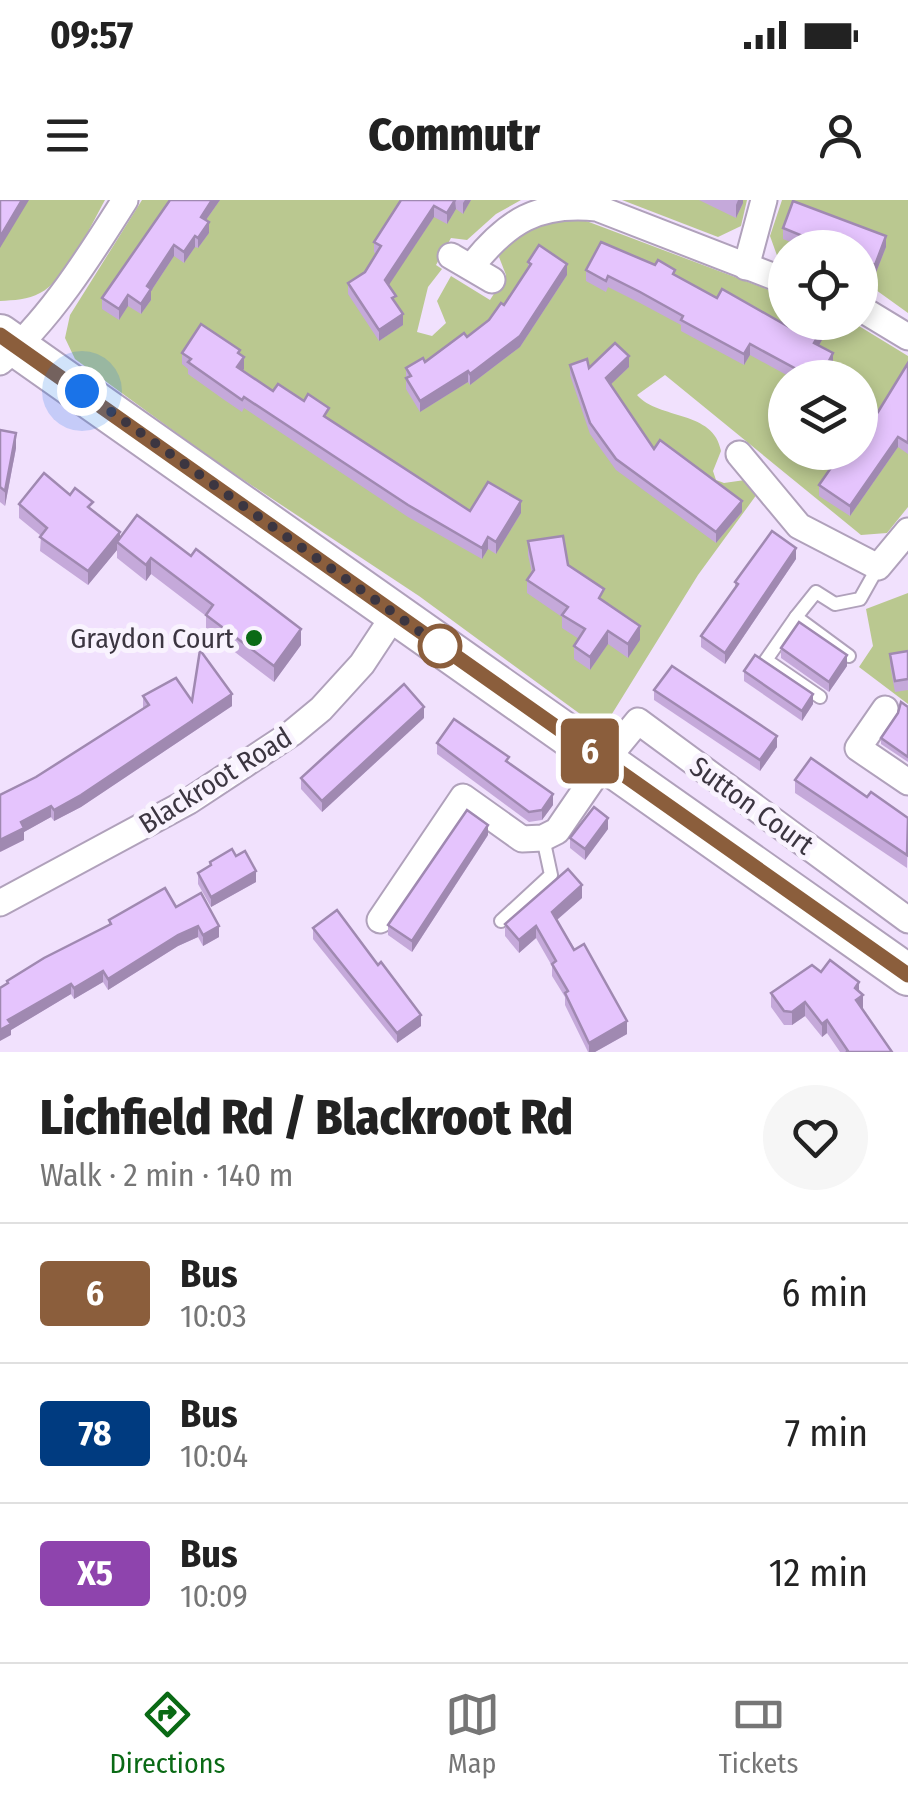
<!DOCTYPE html>
<meta charset="utf-8">
<style>
:root{--surface:#fff;--page:#f6f6f6;--text:#222;--muted:#767676;--line:#e0e0e0;--accent:#0a6a15}
body{margin:0;font-family:"Fira Sans Condensed",sans-serif;background:var(--page);color:var(--text);height:100vh;display:flex;flex-direction:column;font-size:38px;white-space:nowrap}
*{box-sizing:border-box;margin:0}
p{font-size:32px;color:var(--muted)}
.icon{flex:none;width:55px;height:55px;fill:none;stroke:currentColor;stroke-width:2;stroke-linecap:round;stroke-linejoin:round}
.map{position:relative;height:852px;overflow:hidden}
.drawer{display:flex;flex-direction:column;background:var(--surface);flex:1}
.drawer>*{flex:none}
.badge{padding:0 20px;border-radius:8px;font-size:35px;line-height:65px}
.buttons{position:absolute;left:768px;top:30px;display:grid;gap:20px}
.buttons a{display:grid;place-items:center;width:110px;height:110px;border-radius:50%;background:var(--surface);box-shadow:0 5px 15px #0003;font-size:50px}
.you{position:absolute;width:50px;height:50px;margin:-25px;border:8px solid #fff;border-radius:50%;background:#1a73e8;box-shadow:0 0 0 15px #1a73e833}
.map>.badge{position:absolute;translate:-50% -50%;box-shadow:0 0 0 5px #fff}
.round{display:grid;place-items:center;flex:none;width:105px;height:105px;border-radius:52px;background:var(--page)}
.headline{display:flex;align-items:center;justify-content:space-between;height:170px;padding:0 40px}
h1{font-size:48px;font-weight:800;line-height:75px}
ul{padding:0;list-style:none}
li{display:flex;align-items:center;gap:30px;height:140px;padding:0 40px;border-top:2px solid var(--line)}
li div{flex:1}
li b{display:block;font-size:38px}
li em{font-style:normal}
li .badge{min-width:110px;font-weight:700;text-align:center}
.status{display:flex;justify-content:space-between;align-items:center;height:70px;padding:0 50px;background:var(--surface);direction:ltr}
.status svg{height:28px;fill:currentColor}
header{display:flex;justify-content:space-between;align-items:center;height:130px;padding:0 40px;background:var(--surface);font-size:45px;font-weight:800}
.menu{display:flex;justify-content:space-around;align-items:center;height:140px;border-top:2px solid var(--line);background:var(--surface);font-size:28px;color:var(--muted)}
.menu a{display:grid;justify-items:center;gap:5px}
.menu .selected{color:var(--accent)}
.map>svg:first-child{display:block}
.green{fill:#bac890;fill-rule:evenodd}
.lines{fill:none;stroke-linecap:round;stroke-linejoin:round}
.service-casing{stroke:#b0a1bb;stroke-width:16}
.minor-casing{stroke:#b0a1bb;stroke-width:29}
.primary-casing{stroke:#b0a1bb;stroke-width:44}
.service{stroke:#fff;stroke-width:12}
.minor{stroke:#fff;stroke-width:25}
.primary{stroke:#fff;stroke-width:40}
.wall{fill:#c5a9da}
.shaded-wall{fill:#a089b1}
.building{fill:#e5c4fd;stroke:#a089b1;stroke-width:2.5}
.line-casing{stroke:#fff;stroke-width:22}
.line{stroke:#8b5e3c;stroke-width:15}
.walk{stroke:#3c3641;stroke-width:10;stroke-dasharray:0 18}
.poi-dot{fill:#0a6a15;stroke:#f9f3fe;stroke-width:4}
.stop-dot{fill:#fff;stroke:#8b5e3c;stroke-width:5}
.labels{text-anchor:middle;stroke-width:10;stroke-linejoin:round;paint-order:stroke}
.poi-label{font-size:28px;fill:#3c3641;stroke:#f9f3fe;text-anchor:end}
.street-label{font-size:28px;fill:#3c3641;stroke:#f9f3fe}
</style>
<div class="status"><b>09:57</b><svg viewBox="0 0 49 12"><path d="M0 12V9h3v3zM5 12V6h3v6zM10 12V3h3v9zM15 12V0h3v12zM26 1h20v11H26zM47 4h2v5h-2z"/></svg></div>
<header><svg class="icon" aria-label="menu" viewBox="0 0 24 24"><path d="M4 6h16M4 12h16M4 18h16"/></svg>Commutr<svg class="icon" aria-label="person" viewBox="0 0 24 24"><circle cx="12" cy="8" r="4"/><path d="M4 21q1-7 8-7t8 7"/></svg></header>
<div class="map">
<svg width="908" height="852" viewBox="0 0 908 852">
<rect width="100%" height="100%" fill="#f1e1fd"/>
<g class="green">
<path d="M0 0H105C91 25 65 81 40 93 28 100 14 100 0 101Z"/>
<path d="M142 0H521L496 14 467 40 451 38 436 65 442 69 428 87 417 132 432 136 446 123 437 101 451 76 490 100 506 75 499 57C515 28 550 21 581 19L785 96V122L854 123 908 156V307L887 333 861 335 665 175 637 195C659 220 714 210 721 251L713 271 716 280 724 283 745 280 760 290 698 375 602 530 419 396 215 261 75 159 65 138 70 115ZM785 178H860V252H785Z"/>
<path d="M622 0H747L741 26 718 37Z"/>
<path d="M782 0H908V113L876 90 873 95 860 90V48H785V63L779 61 770 36Z"/>
<path d="M908 393V504L859 467 873 446 866 409Z"/>
</g>
<g class="lines">
<defs>
<g id="service">
<path d="M796 417 816 392 835 404 860 399 878 367"/>
<path d="M820 497 766 460 796 417 849 456"/>
<path d="M501 721 551 675 543 638"/>
</g>
<g id="minor">
<path d="M451 56 492 80"/>
<path d="M471 67C507 21 538 2 597 8L785 81"/>
<path d="M746 67 764 0"/>
<path d="M860 108 908 137"/>
<path d="M0 162C49 121 91 54 125 0"/>
<path d="M739 254 799 326 878 367 908 331"/>
<path d="M885 509 858 548 908 582"/>
<path d="M0 703 189 601 292 533 321 509 362 464 395 414"/>
<path d="M380 720 463 597 522 639 543 638 557 631 605 561 638 521 908 720"/>
</g>
<path id="primary" d="M0 135 908 775"/>
</defs>
<use href="#service" class="service-casing"/>
<use href="#minor" class="minor-casing"/>
<use href="#primary" class="primary-casing"/>
<use href="#service" class="service"/>
<use href="#minor" class="minor"/>
<use href="#primary" class="primary"/>
</g>
<g class="wall">
<path d="M220 0 206 20 209 33 198 48 195 47 184 63 174 56 151 91V100L141 114 128 106 119 120 102 109V98Z"/>
<path d="M401 0H471L463 14 456 9 447 24 434 17 388 85 403 125 379 141 348 94V83L365 72 376 54 374 52V42Z"/>
<path d="M699 0H743V3L736 18Z"/>
<path d="M783 28 886 47 875 75 860 69V48H805L783 39Z"/>
<path d="M528 62 567 75 520 147 470 185 468 182 420 212 406 189V168L425 162 467 137 489 120 504 105 528 70Z"/>
<path d="M586 70 675 76 717 98 822 140 819 145 833 164 826 178H792L750 155 744 165 681 131V125L640 103 608 87 606 92 586 81Z"/>
<path d="M182 153 240 154 244 169 243 170 273 191 329 220 470 311 521 313 496 354 488 349 482 359 408 317 244 208 242 212 223 199 188 174V169L182 164Z"/>
<path d="M908 163V254L898 247 850 316 819 296V285L878 212Z"/>
<path d="M570 165 589 168 629 167 610 185 654 249 742 312 716 343 616 270 590 234 570 175Z"/>
<path d="M0 230 16 248 5 306 0 302Z"/>
<path d="M70 295 93 311 120 338 301 445 274 482 206 430V416L151 374 146 381 117 358V350L88 385 40 351 41 336 19 318V304Z"/>
<path d="M528 341 568 365 640 440 628 458 608 444 590 470 574 459V446L579 439 562 428V417L527 393V380L532 373 528 355Z"/>
<path d="M796 359 725 464 701 447V436L735 388V382Z"/>
<path d="M781 448 847 466 829 492 781 458Z"/>
<path d="M908 451V490L895 492 890 465V454Z"/>
<path d="M744 471 813 504 802 521 744 481Z"/>
<path d="M654 490 777 547 760 571 654 500Z"/>
<path d="M143 496 232 506 81 607 54 621 51 617 24 632V640L0 652 143 508Z"/>
<path d="M908 507V562L881 544V538Z"/>
<path d="M424 518 322 612 301 589V578Z"/>
<path d="M437 543 553 605 542 620 529 622 437 554Z"/>
<path d="M795 580 867 597 908 618 907 668 795 593Z"/>
<path d="M608 629 585 660 570 648V638Z"/>
<path d="M488 635 412 752 388 735V725Z"/>
<path d="M236 656 256 682 211 707 198 684V673L210 666V662Z"/>
<path d="M582 698 557 720 627 834 595 852H588L565 805V797L552 776V766L536 738 519 753 505 736V724Z"/>
<path d="M176 707 219 737 203 746 198 737 178 746 108 790 103 782 74 799 71 794 11 830V835L7 781 109 726V720Z"/>
<path d="M313 728 421 826 397 843 313 739Z"/>
<path d="M821 772 859 792 862 809 892 852H840L827 833 822 837 805 816 792 825H784L771 807V793Z"/>
</g>
<g class="shaded-wall">
<path d="M22 0H29L0 48V37Z"/>
<path d="M212 0H220L201 27V17Z"/>
<path d="M455 0 456 9 447 24V13Z"/>
<path d="M465 0H471L463 14V3Z"/>
<path d="M738 0H743V3L736 18V5Z"/>
<path d="M434 6V17L385 91V80Z"/>
<path d="M209 22V33L198 48V38Z"/>
<path d="M195 36V47L184 63V52Z"/>
<path d="M886 36V47L875 75V65Z"/>
<path d="M174 45V56L151 91V100L141 114V104L147 86Z"/>
<path d="M567 64V75L520 147 470 185V174Z"/>
<path d="M128 95V106L119 120V109Z"/>
<path d="M403 114V125L379 141V130Z"/>
<path d="M822 129V140L814 154V143Z"/>
<path d="M750 144V155L744 165V154Z"/>
<path d="M833 153V164L826 178H820Z"/>
<path d="M629 156V167L606 189V178Z"/>
<path d="M244 157V169L237 178V167Z"/>
<path d="M468 171V182L420 212V201Z"/>
<path d="M16 233V248L5 306V291Z"/>
<path d="M898 237V247L850 316V306Z"/>
<path d="M521 301V313L496 354V342Z"/>
<path d="M742 301V312L716 343V332Z"/>
<path d="M120 332V345L117 342V350L88 385V371Z"/>
<path d="M488 337V349L482 359V348Z"/>
<path d="M796 348V359L725 464V453Z"/>
<path d="M151 358V374L146 381V365Z"/>
<path d="M640 426V440L628 458V444Z"/>
<path d="M301 429V445L274 482V466Z"/>
<path d="M608 431V444L590 470V457Z"/>
<path d="M847 455V466L829 492V482Z"/>
<path d="M232 494V506L81 607 54 621V610Z"/>
<path d="M813 494V504L802 521V511Z"/>
<path d="M424 507V518L322 612V601Z"/>
<path d="M777 536V547L760 571V560Z"/>
<path d="M553 594V605L542 620V610Z"/>
<path d="M51 606V617L24 632V640L0 652V640L21 622Z"/>
<path d="M608 618V629L585 660V649Z"/>
<path d="M488 625V635L412 752V741Z"/>
<path d="M256 671V682L211 707V697Z"/>
<path d="M582 685V698L552 724V712Z"/>
<path d="M198 726V737L178 746 108 790V779L178 735Z"/>
<path d="M219 726V737L203 746V735Z"/>
<path d="M536 726V738L519 753V740Z"/>
<path d="M103 771V782L74 799V788Z"/>
<path d="M859 782V796L863 795V809L856 813 855 788Z"/>
<path d="M71 784V794L11 830V835L0 841V830L8 820Z"/>
<path d="M805 802V816L792 825V812Z"/>
<path d="M421 815V826L397 843V833Z"/>
<path d="M827 820V833L822 837V824Z"/>
<path d="M627 821V834L595 852H589V843Z"/>
</g>
<g class="building">
<path d="M0 0H22L0 37Z"/>
<path d="M170 0H212L201 17 209 22 198 38 195 36 184 52 174 45 147 86 151 89 141 104 128 95 119 109 102 98Z"/>
<path d="M401 0H455L447 13 434 6 385 80 396 96 392 98 403 114 379 130 348 83 365 72 381 46 374 42Z"/>
<path d="M793 1 886 36 875 65 860 59V48H832L783 28Z"/>
<path d="M601 42 655 65 658 60 675 70 673 74 717 98 722 89 789 127 791 122H810L822 129 814 143 833 153 820 178H813L750 144 744 154 681 120 683 116 640 92 608 76 606 81 586 70Z"/>
<path d="M539 45 567 64 520 136 470 174 468 171 420 201 406 178 411 176 406 168 423 158 425 162 464 133 467 137 489 120 501 103 504 105 531 64 528 62Z"/>
<path d="M201 124 240 150 238 153 244 157 237 167 273 191 278 184 304 201 308 194 329 208 324 216 470 311 488 282 521 301 496 342 488 337 482 348 408 305 244 197 242 200 188 162 191 159 182 153Z"/>
<path d="M615 143 629 156 606 178 654 249 660 240 742 301 716 332 616 259 590 223 570 165 587 159 589 168Z"/>
<path d="M908 163V243L898 237 850 306 819 285 842 252H860V214L866 205 878 212Z"/>
<path d="M0 230 16 233 5 291 0 287Z"/>
<path d="M44 273 70 295 75 288 93 302 88 307 120 332 88 371 40 337 47 328 19 304Z"/>
<path d="M137 315 191 356 196 349 301 429 274 466 206 415 213 405 151 358 146 365 117 342Z"/>
<path d="M772 331 796 348 725 453 701 436 738 384 735 382Z"/>
<path d="M563 336 568 365 604 389 599 398 640 426 628 444 608 431 590 457 574 446 585 429 562 415 568 407 527 380 534 370 528 341Z"/>
<path d="M799 422 847 455 829 482 781 448Z"/>
<path d="M200 450 232 494 81 595 54 610 51 606 21 622 24 628 0 640V595L36 577 149 505 143 496 176 478 192 501Z"/>
<path d="M908 451V479L895 481 890 454Z"/>
<path d="M755 455 813 494 802 511 744 471Z"/>
<path d="M672 466 777 536 760 560 654 490Z"/>
<path d="M404 484 424 507 322 601 301 578Z"/>
<path d="M901 502 908 507V557L881 538 898 513Z"/>
<path d="M454 519 509 557 506 561 553 594 542 610 529 612 437 543Z"/>
<path d="M811 558 867 597 871 592 908 618 907 655 795 580Z"/>
<path d="M594 607 608 618 585 649 570 638Z"/>
<path d="M467 610 488 625 412 741 388 725Z"/>
<path d="M232 649 236 656 245 651 256 671 211 697 198 673 211 665 210 662Z"/>
<path d="M568 669 582 685 552 712 574 750 584 744 627 821 589 843 565 793 568 791 552 764 556 761 536 726 519 740 505 724Z"/>
<path d="M165 688 176 707 201 693 219 726 203 735 198 726 178 735 108 779 103 771 74 788 71 784 8 820 11 824 0 830V788L8 783 7 781 44 758 111 724 109 720Z"/>
<path d="M337 710 378 765 381 762 421 815 397 833 313 728Z"/>
<path d="M830 760 859 782 855 788 863 795 856 800 892 852H846L848 851 827 820 822 824 805 802 792 812 784 811 771 793 812 765 821 772Z"/>
</g>
<g class="lines">
<defs>
<path id="line" d="M0 135 908 775"/>
</defs>
<use href="#line" class="line-casing"/>
<use href="#line" class="line"/>
<path class="walk" d="M82 191 454 456 440 446"/>
</g>
<circle class="poi-dot" cx="254" cy="438" r="10"/>
<circle class="stop-dot" cx="440" cy="446" r="20"/>
<g class="labels">
<g class="poi-label">
<text x="234" y="448">Graydon Court</text>
</g>
<g class="street-label">
<text transform="translate(215 580) rotate(-32)" y="10">Blackroot Road</text>
<text transform="translate(752 605) rotate(36)" y="10">Sutton Court</text>
</g>
</g>
</svg>
<div class="buttons">
<a><svg class="icon" aria-label="locate" viewBox="0 0 24 24"><circle cx="12" cy="12" r="6"/><path d="M12 2v4M12 18v4M2 12h4M18 12h4"/></svg></a>
<a><svg class="icon" aria-label="layers" viewBox="0 0 24 24"><path d="M12 4l9 5-9 5-9-5zM3 14l9 5 9-5"/></svg></a>
</div>
<div class="you" style="left:82px;top:191px"></div>
<b class="badge" style="left:590px;top:551px;background:#8b5e3c;color:#fff">6</b>
</div>
<section class="drawer">
<div class="headline"><div><h1>Lichfield Rd / Blackroot Rd</h1><p>Walk · 2 min · 140 m</p></div><a class="round"><svg class="icon" aria-label="heart" viewBox="0 0 24 24"><path d="M12 20l-8-8c-3-5 5-10 8-4 3-6 11-1 8 4z"/></svg></a></div>
<ul>
<li><span class="badge" style="background:#8b5e3c;color:#fff">6</span><div><b>Bus</b><p>10:03</p></div><em>6 min</em></li>
<li><span class="badge" style="background:#003b80;color:#fff">78</span><div><b>Bus</b><p>10:04</p></div><em>7 min</em></li>
<li><span class="badge" style="background:#8e44ad;color:#fff">X5</span><div><b>Bus</b><p>10:09</p></div><em>12 min</em></li>
</ul>
</section>
<nav class="menu">
<a class="selected"><svg class="icon" aria-label="directions" viewBox="0 0 24 24"><path d="M12 3l9 9-9 9-9-9zM9 14v-3h6M13 9l2 2-2 2"/></svg>Directions</a>
<a><svg class="icon" aria-label="map" viewBox="0 0 24 24"><path d="M3 6l6-2 6 2 6-2v14l-6 2-6-2-6 2zM9 4v14M15 6v14"/></svg>Map</a>
<a><svg class="icon" aria-label="tickets" viewBox="0 0 24 24"><path d="M3 7h18v10H3zM15 7v10"/></svg>Tickets</a>
</nav>
